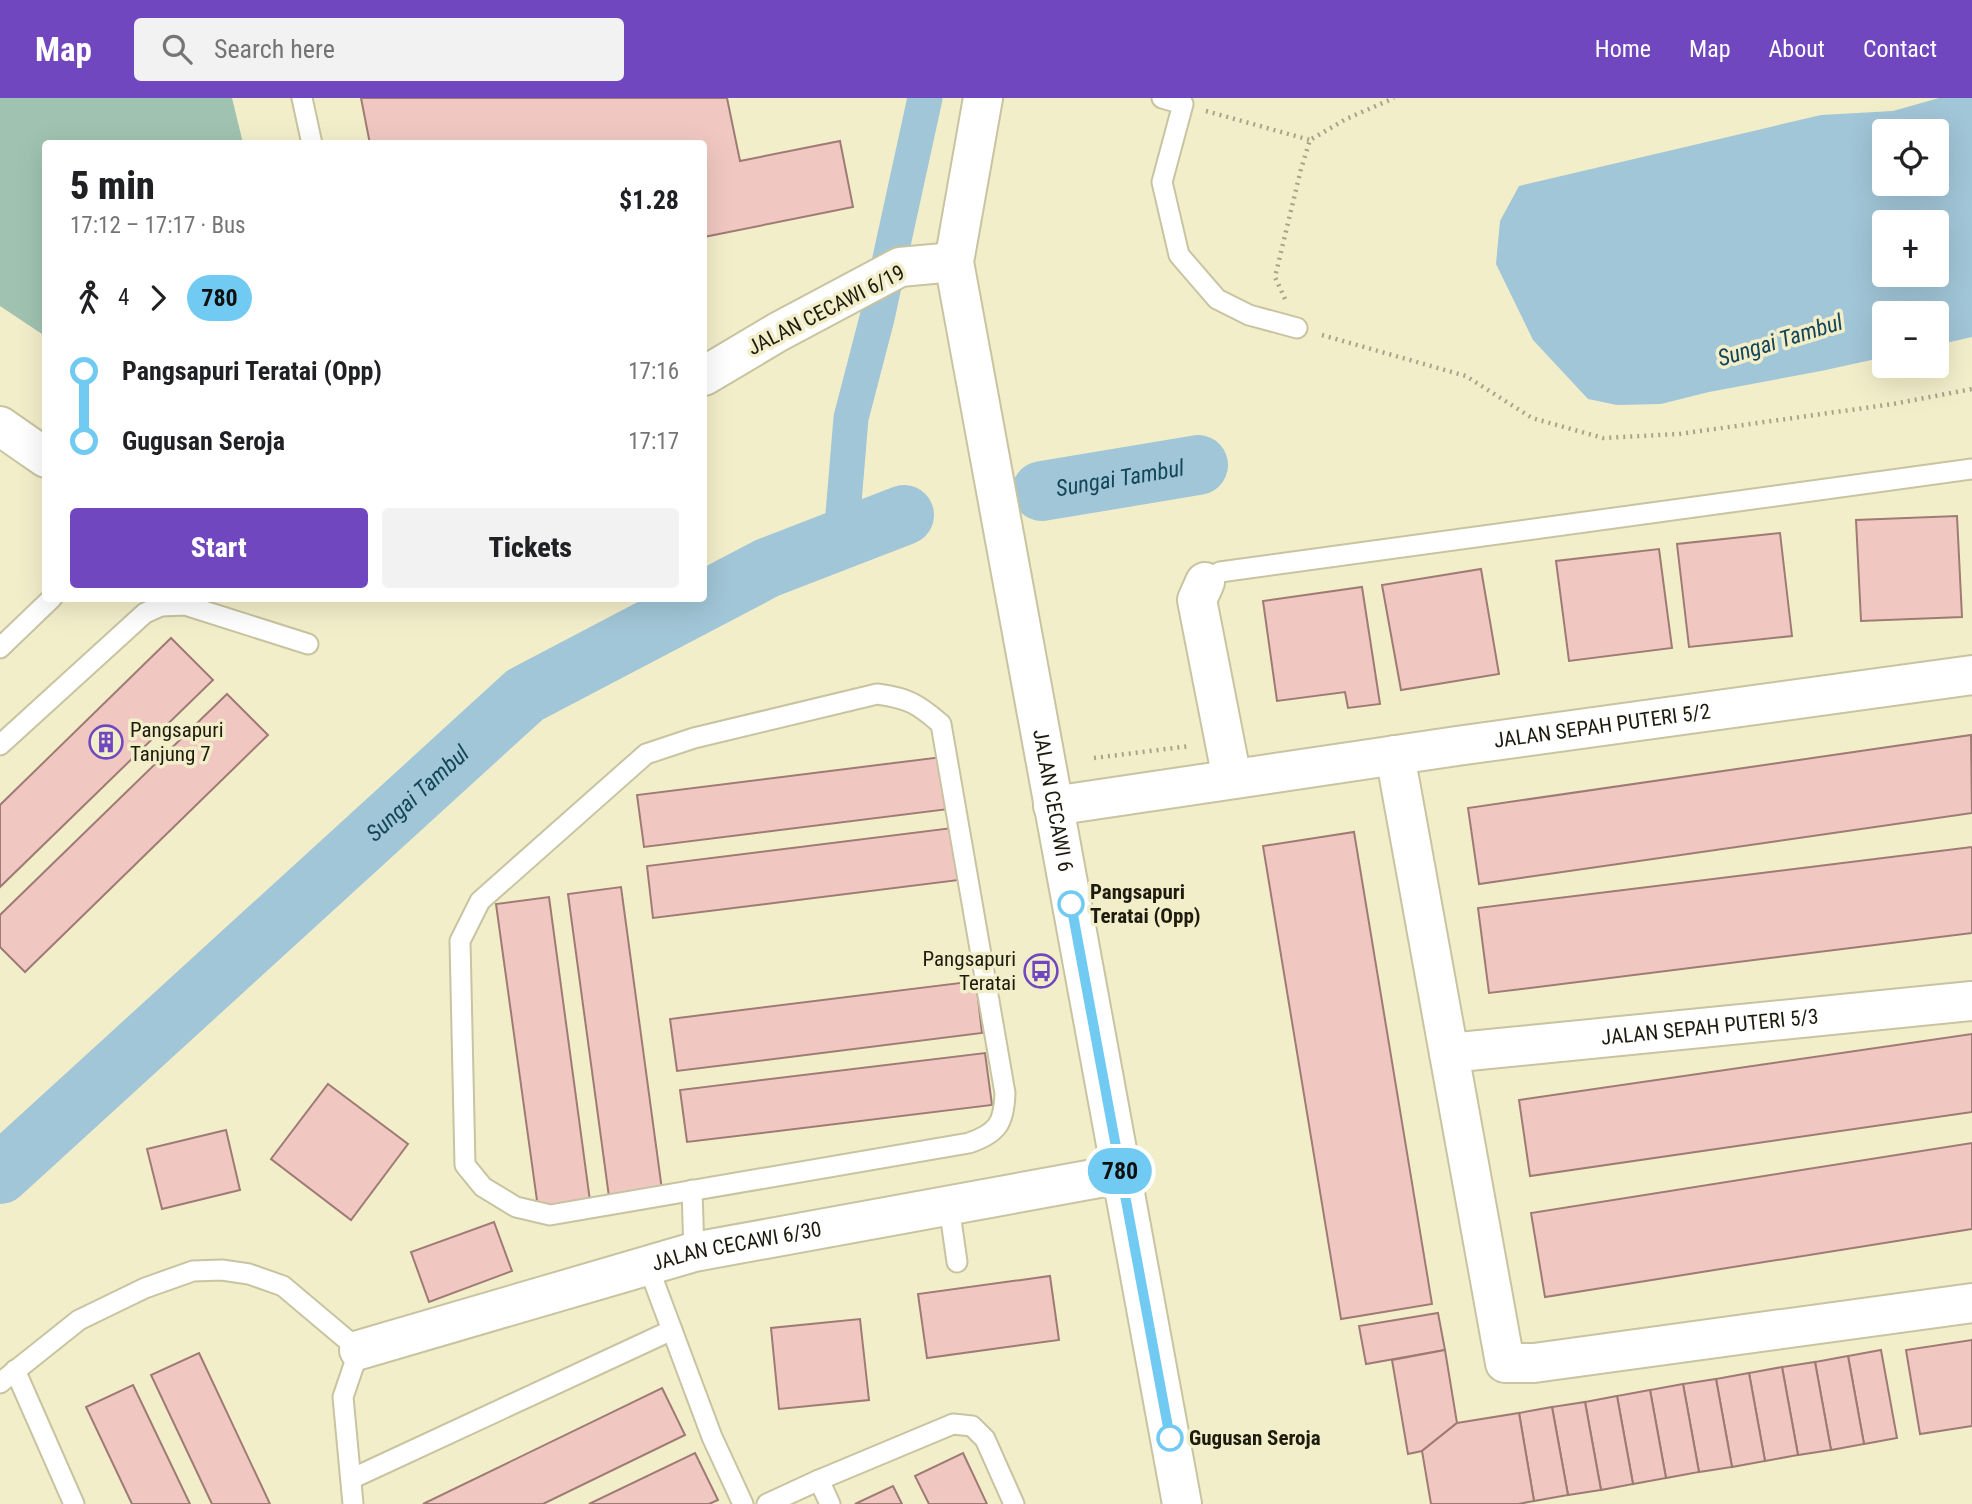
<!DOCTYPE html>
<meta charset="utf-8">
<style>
:root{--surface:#fff;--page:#f2f2f2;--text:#202124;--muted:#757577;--accent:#7047bf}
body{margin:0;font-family:"Roboto Condensed",sans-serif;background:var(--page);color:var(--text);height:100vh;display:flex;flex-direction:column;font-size:26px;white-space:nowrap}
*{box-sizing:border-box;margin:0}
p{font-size:23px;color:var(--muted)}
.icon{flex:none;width:38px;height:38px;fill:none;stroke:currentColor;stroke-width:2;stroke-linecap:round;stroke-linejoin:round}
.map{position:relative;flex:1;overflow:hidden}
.details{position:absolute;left:42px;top:42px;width:665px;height:462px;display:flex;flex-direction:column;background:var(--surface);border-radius:7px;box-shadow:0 7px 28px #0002}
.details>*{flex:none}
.badge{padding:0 14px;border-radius:23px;font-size:24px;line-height:46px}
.controls{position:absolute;left:1872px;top:21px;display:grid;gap:14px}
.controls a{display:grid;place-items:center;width:77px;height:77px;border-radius:7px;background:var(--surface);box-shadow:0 7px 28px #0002;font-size:35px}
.map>.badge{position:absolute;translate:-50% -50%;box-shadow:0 0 0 4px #fff}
.legs{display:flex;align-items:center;gap:10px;height:77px;padding:0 28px;font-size:23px}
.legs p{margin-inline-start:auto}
.head{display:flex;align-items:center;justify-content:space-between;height:119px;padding:0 28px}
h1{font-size:38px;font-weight:800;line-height:52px}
.button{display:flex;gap:14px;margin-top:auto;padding:14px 28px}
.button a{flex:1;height:80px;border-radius:7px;background:var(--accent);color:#fff;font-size:28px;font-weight:800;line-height:80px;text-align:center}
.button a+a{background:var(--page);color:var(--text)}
ul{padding:0 28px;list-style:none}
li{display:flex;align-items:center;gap:24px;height:70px;font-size:26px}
li i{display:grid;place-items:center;width:10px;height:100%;margin:0 9px;background:currentColor}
li i::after{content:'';width:18px;height:18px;margin:-9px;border:5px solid;border-radius:50%;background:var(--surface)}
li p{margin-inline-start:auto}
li:first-child i{background:linear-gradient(#0000 50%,currentColor 0)}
li:last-child i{background:linear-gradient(currentColor 50%,#0000 0)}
header{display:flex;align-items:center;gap:42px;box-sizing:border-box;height:98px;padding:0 35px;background:var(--accent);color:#fff}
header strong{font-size:33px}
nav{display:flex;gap:38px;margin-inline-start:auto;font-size:24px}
.search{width:490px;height:63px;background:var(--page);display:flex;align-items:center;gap:18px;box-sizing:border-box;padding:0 24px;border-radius:7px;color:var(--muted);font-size:26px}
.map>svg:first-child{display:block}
.green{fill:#a0c3b1}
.water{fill:#a1c6d7;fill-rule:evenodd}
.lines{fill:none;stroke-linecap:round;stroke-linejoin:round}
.canal{stroke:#a1c6d7;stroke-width:35}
.river{stroke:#a1c6d7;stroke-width:60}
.building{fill:#f0c8c1;stroke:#9f7b75;stroke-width:2}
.service-casing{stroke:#c8c3a0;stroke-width:23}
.minor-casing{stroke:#c8c3a0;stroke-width:42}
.tertiary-casing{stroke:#c8c3a0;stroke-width:42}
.path{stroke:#a8a488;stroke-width:4.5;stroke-dasharray:2 5;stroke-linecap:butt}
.service{stroke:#fff;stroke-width:19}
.minor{stroke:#fff;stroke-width:38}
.tertiary{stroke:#fff;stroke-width:38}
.line-1-casing{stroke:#fff;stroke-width:16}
.line-1{stroke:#71caf2;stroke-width:10}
.stop-1-dot{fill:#fff;stroke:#71caf2;stroke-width:3.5}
.labels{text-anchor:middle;stroke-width:7;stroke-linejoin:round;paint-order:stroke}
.street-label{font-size:21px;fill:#1d1b0e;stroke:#f3eeca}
.poi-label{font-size:21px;fill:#1d1b0e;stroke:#f3eeca;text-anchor:start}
.stop-label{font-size:21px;font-weight:bold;fill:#1d1b0e;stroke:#f3eeca;text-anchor:start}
.water-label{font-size:23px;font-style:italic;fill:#144659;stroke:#f3eeca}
</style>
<header>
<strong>Map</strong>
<div class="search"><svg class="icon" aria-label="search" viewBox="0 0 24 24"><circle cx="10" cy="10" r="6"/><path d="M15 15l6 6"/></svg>Search here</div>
<nav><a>Home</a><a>Map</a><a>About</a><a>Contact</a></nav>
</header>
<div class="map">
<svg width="1972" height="1406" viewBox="0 0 1972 1406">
<rect width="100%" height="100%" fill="#f3eeca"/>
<path class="green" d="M0 0H232L243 45 46 46 45 238 0 208Z"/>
<path class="water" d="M1939 0H1972V239L1937 247V215H1885V259L1821 273 1709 294 1661 306 1617 307 1588 301 1533 242 1496 166 1500 123 1519 88 1821 17 1893 13ZM1885 33H1937V86H1885ZM1885 124H1937V177H1885Z"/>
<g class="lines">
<path class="canal" d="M841 440 851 320 877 220 925 0"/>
<g class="river">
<path id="s1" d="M1042 393 1198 367"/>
<path id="s2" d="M0 1076 525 597 767 470 904 417"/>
</g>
</g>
<g class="building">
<path d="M361 0H727L740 63 840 43 853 109 704 139V46H370Z"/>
<path d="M1957 418 1962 519 1861 523 1856 422Z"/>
<path d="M1780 435 1792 538 1689 549 1677 446Z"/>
<path d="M1659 451 1672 550 1569 563 1556 463Z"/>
<path d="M1481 471 1499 576 1401 592 1382 487Z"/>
<path d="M1362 489 1380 606 1348 610 1345 594 1277 603 1263 503Z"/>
<path d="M171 540 213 582 0 789V707Z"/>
<path d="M227 596 268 637 25 874 0 849V817Z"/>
<path d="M1971 637 1972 715 1479 786 1468 710Z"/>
<path d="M942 659 949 711 644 749 637 697Z"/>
<path d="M952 730 959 782 653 820 647 768Z"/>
<path d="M1354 734 1432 1206 1341 1221 1263 748Z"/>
<path d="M1972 749V835L1489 895 1478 810Z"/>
<path d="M621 789 662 1092 609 1099 568 796Z"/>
<path d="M549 799 590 1103 538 1110 496 806Z"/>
<path d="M976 883 982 935 677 973 670 921Z"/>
<path d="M1972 936V1014L1530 1078 1519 1002Z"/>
<path d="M985 955 992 1007 687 1044 680 992Z"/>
<path d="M328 986 408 1046 351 1122 271 1061Z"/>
<path d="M226 1032 240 1092 162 1111 147 1051Z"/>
<path d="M1972 1045V1131L1545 1199 1531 1115Z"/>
<path d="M494 1124 512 1173 429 1204 411 1154Z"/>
<path d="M1050 1178 1059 1242 927 1260 918 1196Z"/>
<path d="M1438 1215 1445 1252 1366 1266 1359 1228Z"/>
<path d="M860 1221 869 1302 779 1311 771 1230Z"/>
<path d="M1972 1242V1328L1920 1336 1906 1252Z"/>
<path d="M1445 1252 1457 1325 1422 1353 1408 1356 1392 1262Z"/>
<path d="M1881 1252 1897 1340 1864 1346 1848 1258Z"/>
<path d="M199 1255 270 1406H212L151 1277Z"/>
<path d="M1848 1258 1864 1346 1831 1352 1815 1264Z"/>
<path d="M1815 1264 1831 1352 1798 1357 1782 1269Z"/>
<path d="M1782 1269 1798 1357 1765 1363 1749 1275Z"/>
<path d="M1749 1275 1765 1363 1732 1369 1716 1281Z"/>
<path d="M1716 1281 1732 1369 1699 1374 1683 1286Z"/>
<path d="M1683 1286 1699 1374 1666 1380 1650 1292Z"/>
<path d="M133 1287 190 1406H132L86 1309Z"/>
<path d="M662 1290 685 1337 543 1406H423Z"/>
<path d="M1650 1292 1666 1380 1633 1386 1617 1298Z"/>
<path d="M1617 1298 1633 1386 1601 1392 1585 1304Z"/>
<path d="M1585 1304 1601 1392 1568 1397 1552 1309Z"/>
<path d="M1552 1309 1568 1397 1534 1403 1519 1315Z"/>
<path d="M1519 1315 1534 1403 1518 1406H1431L1422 1353 1457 1325Z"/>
<path d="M695 1355 718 1402 709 1406H589Z"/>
<path d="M963 1355 987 1406H929L915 1378Z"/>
<path d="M893 1388 902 1406H855Z"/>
</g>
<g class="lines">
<defs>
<g id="service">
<path d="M302 0 312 46"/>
<path d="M1162 0 1183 6 1162 84 1179 157 1217 201 1249 217 1297 230"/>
<path d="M1205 484 1220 474 1972 371"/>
<path d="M0 550 52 500"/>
<path d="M877 596C908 600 918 606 941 626L1005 995C1004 1025 998 1035 969 1045L550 1117 516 1109 483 1089 465 1067 460 843 480 803 646 656 694 640Z"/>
<path d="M0 647 145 515 161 508 185 507 308 546"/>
<path d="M692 1092 694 1154"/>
<path d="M949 1108 957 1164"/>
<path d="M648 1168 712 1339 743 1406"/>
<path d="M15 1272 74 1406"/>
<path d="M0 1285 79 1222 145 1190 193 1173 222 1172 249 1176 283 1188 359 1252 343 1299 353 1406"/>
<path d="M351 1381 672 1232"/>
<path d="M819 1382 830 1406"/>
<path d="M767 1406 819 1382 953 1326 972 1328 985 1341 1014 1406"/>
</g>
<g id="minor">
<path d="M704 278 778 234 900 169 954 164"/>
<path d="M0 328 46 360"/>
<path d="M1205 484 1197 502 1232 681"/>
<path d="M1395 657 1505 1265H1534L1972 1205"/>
<path id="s3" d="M1053 708 1457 648 1972 577"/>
<path id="s4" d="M1449 955 1972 903"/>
<path id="s5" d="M359 1252 694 1154 1121 1076"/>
</g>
<g id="tertiary">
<path id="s6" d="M983 0 954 164 1182 1406"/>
</g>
</defs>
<use href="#service" class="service-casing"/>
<use href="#minor" class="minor-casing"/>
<use href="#tertiary" class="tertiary-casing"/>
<g class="path">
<path d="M1206 13 1310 42"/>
<path d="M1285 201 1275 179 1301 71 1310 42 1346 21 1394 0"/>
<path d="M1322 237 1466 278 1532 320 1603 340 1679 336 1893 306 1972 291"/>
<path d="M1094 660 1190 648"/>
</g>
<use href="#service" class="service"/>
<use href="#minor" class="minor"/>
<use href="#tertiary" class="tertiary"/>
</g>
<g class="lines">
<defs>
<path id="line-1" d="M1071 806 1170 1340"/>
</defs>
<use href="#line-1" class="line-1-casing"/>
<use href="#line-1" class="line-1"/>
</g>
<defs>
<symbol id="building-ring" viewBox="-11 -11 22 22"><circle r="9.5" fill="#f3eeca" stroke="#7047bf" stroke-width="1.5"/><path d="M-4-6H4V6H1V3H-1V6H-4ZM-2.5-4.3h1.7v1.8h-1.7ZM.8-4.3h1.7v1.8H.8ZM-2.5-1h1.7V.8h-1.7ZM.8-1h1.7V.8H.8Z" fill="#7047bf"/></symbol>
<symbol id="bus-ring" viewBox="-11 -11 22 22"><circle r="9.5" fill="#f3eeca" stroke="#7047bf" stroke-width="1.5"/><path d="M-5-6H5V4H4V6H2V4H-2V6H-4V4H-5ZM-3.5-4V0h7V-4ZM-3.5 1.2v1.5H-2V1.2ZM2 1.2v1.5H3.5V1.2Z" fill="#7047bf"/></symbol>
</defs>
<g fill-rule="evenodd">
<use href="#building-ring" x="87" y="625" width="38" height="38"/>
<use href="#bus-ring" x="1022" y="854" width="38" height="38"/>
</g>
<g class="stop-1-dot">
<circle cx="1071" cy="806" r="12"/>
<circle cx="1170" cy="1340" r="12"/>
</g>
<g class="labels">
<g class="street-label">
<text transform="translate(826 212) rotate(-27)" y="7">JALAN CECAWI 6/19</text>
<text dy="7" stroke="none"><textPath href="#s3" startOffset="555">JALAN SEPAH PUTERI 5/2</textPath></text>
<text dy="7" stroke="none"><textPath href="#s6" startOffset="714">JALAN CECAWI 6</textPath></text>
<text dy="7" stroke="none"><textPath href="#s4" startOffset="262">JALAN SEPAH PUTERI 5/3</textPath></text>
<text dy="7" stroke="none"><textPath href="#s5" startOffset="392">JALAN CECAWI 6/30</textPath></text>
</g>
<g class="poi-label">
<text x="130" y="639">Pangsapuri<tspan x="130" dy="24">Tanjung 7</tspan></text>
<text x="1016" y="868" text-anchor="end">Pangsapuri<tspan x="1016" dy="24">Teratai</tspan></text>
</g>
<g class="stop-label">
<text x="1090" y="801">Pangsapuri<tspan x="1090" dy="24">Teratai (Opp)</tspan></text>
<text x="1189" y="1347">Gugusan Seroja</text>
</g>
<g class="water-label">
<text transform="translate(1780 242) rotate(-17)" y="8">Sungai Tambul</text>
<text dy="8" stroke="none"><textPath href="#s1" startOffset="79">Sungai Tambul</textPath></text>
<text dy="8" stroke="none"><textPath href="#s2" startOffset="565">Sungai Tambul</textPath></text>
</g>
</g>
</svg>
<div class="controls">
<a><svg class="icon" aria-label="locate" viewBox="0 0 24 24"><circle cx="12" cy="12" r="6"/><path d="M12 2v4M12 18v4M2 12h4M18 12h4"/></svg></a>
<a>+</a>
<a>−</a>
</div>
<b class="badge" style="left:1120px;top:1073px;background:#71caf2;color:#111">780</b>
<section class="details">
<div class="head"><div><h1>5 min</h1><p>17:12 – 17:17 · Bus</p></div><b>$1.28</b></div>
<div class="legs"><svg class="icon" aria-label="walk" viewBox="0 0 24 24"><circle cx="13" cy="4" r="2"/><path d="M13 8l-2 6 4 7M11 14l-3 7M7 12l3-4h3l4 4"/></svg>4<svg class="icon" aria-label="forward" viewBox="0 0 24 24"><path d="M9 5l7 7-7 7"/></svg><b class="badge" style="background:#71caf2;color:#111">780</b></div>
<ul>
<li><i style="color:#71caf2"></i><b>Pangsapuri Teratai (Opp)</b><p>17:16</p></li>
<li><i style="color:#71caf2"></i><b>Gugusan Seroja</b><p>17:17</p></li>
</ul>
<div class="button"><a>Start</a><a>Tickets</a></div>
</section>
</div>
